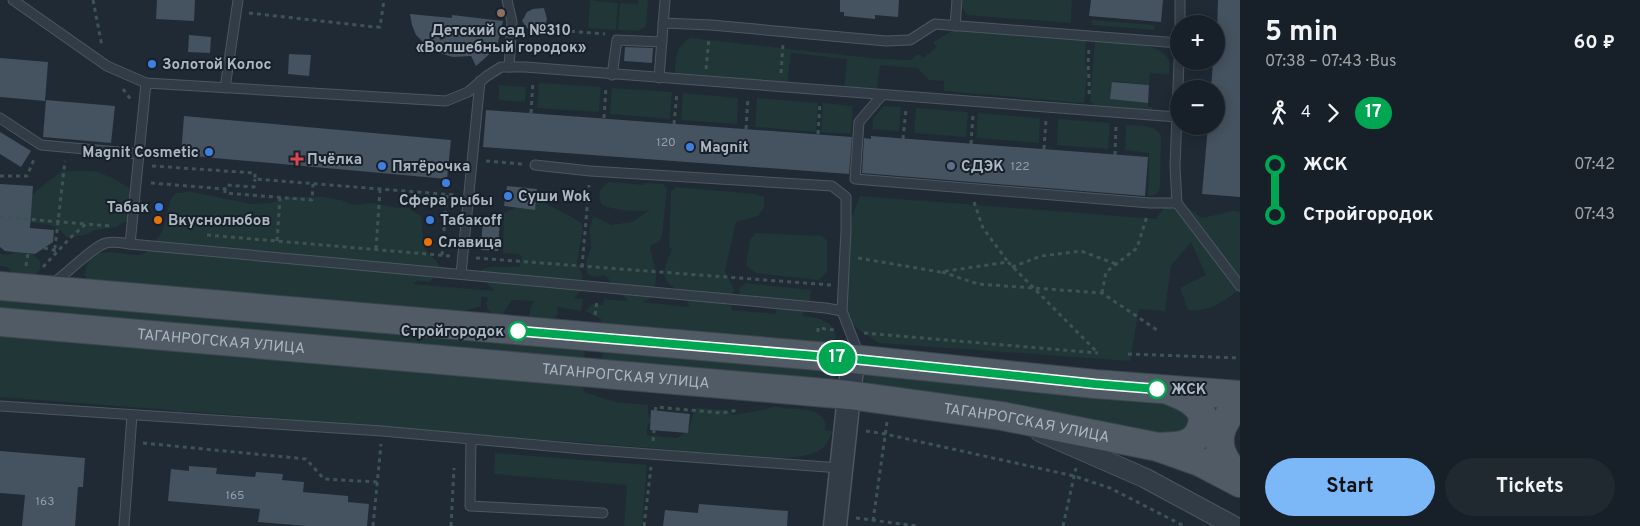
<!DOCTYPE html>
<meta charset="utf-8">
<style>
:root{--surface:#172028;--page:#202830;--text:#f1f3f6;--muted:#9ea3a8;--line:#363e45;--accent:#7cb7f8}
body{margin:0;font-family:Overpass,sans-serif;background:var(--page);color:var(--text);height:100vh;display:flex;flex-direction:column;font-size:19px;white-space:nowrap}
*{box-sizing:border-box;margin:0}
p{font-size:16px;color:var(--muted)}
.icon{flex:none;width:28px;height:28px;fill:none;stroke:currentColor;stroke-width:2;stroke-linecap:round;stroke-linejoin:round}
.map{position:relative;flex:1;overflow:hidden}
.drawer{display:flex;flex-direction:column;background:var(--surface);width:400px}
.drawer>*{flex:none}
.badge{padding:0 10px;border-radius:16px;font-size:18px;line-height:32px}
.tools{position:absolute;left:1170px;top:15px;display:grid;gap:10px}
.tools a{display:grid;place-items:center;width:55px;height:55px;border-radius:50%;background:var(--surface);box-shadow:0 2px 12px #0003,0 0 0 1px var(--line);font-size:25px}
.map>.badge{position:absolute;translate:-50% -50%;box-shadow:0 0 0 2px #fff}
.legs{display:flex;align-items:center;gap:8px;height:55px;padding:0 25px;font-size:16px}
.legs p{margin-inline-start:auto}
.headline{display:flex;align-items:center;justify-content:space-between;height:85px;padding:0 25px}
h1{font-size:28px;font-weight:700;line-height:38px}
.cta{display:flex;gap:10px;margin-top:auto;padding:10px 25px}
.cta a{flex:1;height:58px;border-radius:30px;background:var(--accent);color:#111;font-size:20px;font-weight:700;line-height:58px;text-align:center}
.cta a+a{background:var(--page);color:var(--text)}
ul{padding:0 25px;list-style:none}
li{display:flex;align-items:center;gap:18px;height:50px;font-size:19px}
li i{display:grid;place-items:center;width:8px;height:100%;margin:0 6px;background:currentColor}
li i::after{content:'';width:12px;height:12px;margin:-6px;border:4px solid;border-radius:50%;background:var(--surface)}
li p{margin-inline-start:auto}
li:first-child i{background:linear-gradient(#0000 50%,currentColor 0)}
li:last-child i{background:linear-gradient(currentColor 50%,#0000 0)}
main{display:flex;flex:1;min-height:0}
.map>svg:first-child{display:block}
.green{fill:#213636}
.building{fill:#45525f}
.lines{fill:none;stroke-linecap:round;stroke-linejoin:round}
.service-casing{stroke:#4d5761;stroke-width:11}
.minor-casing{stroke:#4d5761;stroke-width:21}
.tertiary-casing{stroke:#4d5761;stroke-width:25}
.primary-casing{stroke:#3c454f;stroke-width:30}
.path{stroke:#3e5354;stroke-width:3;stroke-dasharray:4 4;stroke-linecap:butt}
.service{stroke:#323c46;stroke-width:9}
.minor{stroke:#323c46;stroke-width:19}
.tertiary{stroke:#323c46;stroke-width:22}
.primary{stroke:#505b66;stroke-width:28}
.line-1-casing{stroke:#fff;stroke-width:11}
.line-1{stroke:#00a651;stroke-width:8}
.education-dot{fill:#8d6e63;stroke:#18212a;stroke-width:2}
.shop-dot{fill:#3f7fe0;stroke:#18212a;stroke-width:2}
.health-dot{fill:#e0444e;stroke:#18212a;stroke-width:2}
.service-dot{fill:#5c6f8a;stroke:#18212a;stroke-width:2}
.food-dot{fill:#e8710a;stroke:#18212a;stroke-width:2}
.stop-1-dot{fill:#fff;stroke:#00a651;stroke-width:2.5}
.labels{text-anchor:middle;stroke-width:4;stroke-linejoin:round;paint-order:stroke}
.number-label{font-size:12px;fill:#929eaa}
.poi-label{font-size:15px;font-weight:bold;fill:#acb7c3;stroke:#18212a;text-anchor:start}
.stop-label{font-size:15px;font-weight:bold;fill:#acb7c3;stroke:#18212a;text-anchor:end}
.street-label{font-size:15px;fill:#acb7c3;stroke:#18212a}
</style>
<main>
<div class="map">
<svg width="1240" height="526" viewBox="0 0 1240 526">
<rect width="100%" height="100%" fill="#1f2a35"/>
<g class="green">
<path d="M590 0 618 3 616 30 588 28Z"/>
<path d="M638 0H648L646 27 638 31 618 30 620 3 638 4Z"/>
<path d="M963 0H1072L1071 23 967 15 962 7Z"/>
<path d="M1092 20 1155 25 1154 30 1091 25Z"/>
<path d="M954 30 1086 41 1085 64 1088 68 1084 103 944 91V81L928 80V78L917 68 880 65 877 87 869 92 844 90 847 59 791 53 787 85 675 75C676 58 674 49 690 38L880 59 910 60 919 54 923 58 937 47 933 42Z"/>
<path d="M1095 40C1111 41 1156 42 1166 56 1171 61 1170 68 1169 74L1150 73 1149 85 1113 81 1110 99 1148 103V107H1152V113L1096 107 1090 100Z"/>
<path d="M539 83 601 87 599 112 537 108Z"/>
<path d="M499 85 526 87 525 102 499 100Z"/>
<path d="M612 88 672 92 670 119 610 114Z"/>
<path d="M683 93 738 98 737 124 681 120Z"/>
<path d="M757 98 818 103 816 132 755 127Z"/>
<path d="M823 103 853 106 851 134 821 132Z"/>
<path d="M884 106 901 107 899 131 872 129 873 119Z"/>
<path d="M916 108 968 112 966 137 914 133Z"/>
<path d="M978 113 1040 118 1039 143 976 138Z"/>
<path d="M1058 119 1110 123 1108 149 1057 145Z"/>
<path d="M1126 125C1139 126 1155 124 1161 136L1160 187C1158 194 1155 196 1148 196L1149 153 1125 150Z"/>
<path d="M62 171C74 172 86 170 97 172 107 174 140 192 142 202 142 206 137 216 134 220L122 223 117 227 95 230C89 235 75 237 66 237 58 223 43 224 27 223L32 196 36 191Z"/>
<path d="M609 182 645 185 644 183 663 184 667 189 662 236 660 241 650 246C654 271 661 271 651 298L642 302 690 307 684 296 730 301 732 310 776 314 777 304 804 310 803 316C817 317 835 321 836 337L829 344 602 326 601 319 586 311 592 304 603 305 604 299 628 301 605 275 594 277 587 274 586 262 591 248V240L589 232 593 216 611 225 632 222 650 210C637 212 613 211 601 204 598 193 599 188 609 182Z"/>
<path d="M676 187 755 194 764 197V207L758 216 736 222 725 271 734 289 732 297C714 295 670 298 665 276 663 267 669 257 672 249L669 247 671 192Z"/>
<path d="M522 189C533 195 543 202 554 208 564 213 573 217 582 224V234L577 263 582 274V289L574 298 583 299 581 311 557 307 558 314 552 322 542 326 529 317 531 306 534 301 512 300 501 317 493 314 487 308 486 302 489 298 481 297V306L453 314 585 348 584 361 0 313V298L91 282 84 275C86 270 87 264 90 260 101 243 131 260 145 253 150 245 158 239 162 231 168 220 166 201 176 193H184L187 191 251 204 271 203 288 197H323L341 200 353 205 372 203 399 208H409L421 216C424 228 420 241 427 252 431 258 438 260 440 268L430 282 417 281 413 284 493 291V289L484 280 481 270 489 267H519L522 257 519 254 503 253 504 213 515 208Z"/>
<path d="M860 196 1156 219 1166 205 1187 207 1202 218 1233 211 1240 212V289C1223 302 1210 312 1188 310L1180 288 1206 275 1191 242 1171 266 1165 311 1139 309 1130 361 879 343 859 330 846 319 852 216Z"/>
<path d="M755 233 822 236 827 241V272L819 280 756 273 746 265 750 240Z"/>
<path d="M13 252 32 254 40 261V269L38 273 32 276 13 275 8 267 0 266V254L10 255Z"/>
<path d="M746 283 811 290 810 300 805 303 743 297 739 296 740 287Z"/>
<path d="M0 335 583 384 584 392 615 402 648 405V414L651 420 647 427V435L677 438 689 430 693 414 697 408 727 410 732 415C742 413 768 410 775 406 788 412 820 403 825 423 826 425 825 427 825 430L832 431C830 438 827 446 820 450 798 465 728 454 700 452L691 458 676 450 183 411 181 412 169 410 0 397Z"/>
<path d="M603 350 837 371 836 377 832 380 602 362Z"/>
<path d="M865 373 1185 404 1199 422 1172 440 1007 403 869 384 863 379Z"/>
<path d="M495 453 647 465 642 526H624L627 485 494 474Z"/>
</g>
<g class="building">
<path d="M157 0H195L194 21 156 19Z"/>
<path d="M840 0H899L898 17 875 15V19L844 16V12H840Z"/>
<path d="M1091 0H1163L1161 22 1089 16Z"/>
<path d="M1218 0H1240V197L1202 194 1208 126H1216V89H1211L1213 61H1216Z"/>
<path d="M544 8 547 19 545 26 542 29 535 31 528 29 522 21 527 12 533 9Z"/>
<path d="M410 14 452 18V15L503 21 498 42 494 50 476 66 471 56 453 57 432 51 416 35 412 25Z"/>
<path d="M189 35 211 37 210 53 188 52Z"/>
<path d="M625 47 653 48 652 63 624 61Z"/>
<path d="M289 54 311 55 309 76 288 74Z"/>
<path d="M0 58 48 62 45 101 0 97Z"/>
<path d="M1112 82 1149 85 1148 103 1110 99Z"/>
<path d="M46 100 115 106 111 143 43 137Z"/>
<path d="M486 110 852 137 849 174 483 147Z"/>
<path d="M184 116 451 140 447 179 181 155Z"/>
<path d="M0 132 31 151 21 167 0 154Z"/>
<path d="M871 136 1148 157 1145 196 862 173 864 138 871 139Z"/>
<path d="M0 184 33 186 30 228 54 230 53 242 35 254 5 251 0 247Z"/>
<path d="M507 186 537 189 535 210 504 206Z"/>
<path d="M483 217 500 218 498 251 481 250Z"/>
<path d="M651 410 690 414 688 433 650 430Z"/>
<path d="M0 451 85 458 83 487H78L75 526H22L25 495 0 493Z"/>
<path d="M189 466 217 468 216 474 255 477 256 472 283 474 282 480 304 482 303 492 348 496V502L369 504 367 526H307L258 522 260 509 168 501 171 469 189 471Z"/>
<path d="M699 504 788 511 787 526H663L665 510 698 513Z"/>
</g>
<g class="lines">
<defs>
<g id="service">
<path d="M13 0 107 66 146 83 446 101 468 92 487 76 501 67H525L1177 117"/>
<path d="M507 0 512 22 509 67"/>
<path d="M663 23 711 25 886 41 910 40 935 24 1179 43"/>
<path d="M1180 24V0"/>
<path d="M955 26 957 0"/>
<path d="M1179 61 1175 166 1177 203 1240 286"/>
<path d="M612 75 617 40 662 42"/>
<path d="M659 78 665 0"/>
<path d="M225 88 238 0"/>
<path d="M882 95 859 122 855 179 1150 203H1177"/>
<path d="M0 118 41 145 140 154"/>
<path d="M535 165 590 171 832 186 846 197V230L842 311"/>
<path d="M130 244 826 308 842 311 859 355"/>
<path d="M461 274 480 81"/>
<path d="M52 284C64 276 95 245 106 243 113 241 123 243 130 244L146 83"/>
<path d="M0 406 382 431 582 449 840 468"/>
<path d="M471 439 470 506 603 513"/>
<path d="M124 526 132 415"/>
</g>
<path id="minor" d="M1040 432 1145 478 1234 526"/>
<path id="tertiary" d="M835 526 853 359"/>
<g id="primary">
<path d="M0 286 853 359 1095 384 1240 395"/>
<path id="s1" d="M0 322 849 395 1002 416 1158 447 1200 462 1240 483"/>
<path d="M1158 447C1167 446 1177 447 1185 444 1193 441 1199 435 1201 428 1209 407 1186 397 1170 391"/>
<path d="M1240 481C1225 462 1211 444 1226 420 1229 414 1234 409 1240 407"/>
</g>
</defs>
<use href="#service" class="service-casing"/>
<use href="#minor" class="minor-casing"/>
<use href="#tertiary" class="tertiary-casing"/>
<use href="#primary" class="primary-casing"/>
<g class="path">
<path d="M93 0 102 46"/>
<path d="M249 13 375 27H380L384 0"/>
<path d="M555 30 605 34"/>
<path d="M1089 50C1087 65 1090 80 1089 95H1090"/>
<path d="M706 69 709 38"/>
<path d="M781 73 783 44"/>
<path d="M123 89 131 100"/>
<path d="M531 113 533 81"/>
<path d="M604 118 606 87"/>
<path d="M674 124 677 92"/>
<path d="M746 129 748 97"/>
<path d="M818 134 820 103"/>
<path d="M903 139 906 109"/>
<path d="M971 144 973 115"/>
<path d="M1044 149 1046 120"/>
<path d="M1115 155 1116 125"/>
<path d="M486 161 522 164"/>
<path d="M152 166 255 173V179L455 195"/>
<path d="M0 176H27L35 157"/>
<path d="M151 183 225 189 226 185 254 187 255 179"/>
<path d="M225 189V193L312 200 313 184"/>
<path d="M974 202 983 228 1008 262"/>
<path d="M0 217 86 224"/>
<path d="M207 235 450 256"/>
<path d="M277 241 280 198"/>
<path d="M44 248 57 251 55 248 65 161"/>
<path d="M376 249 380 190"/>
<path d="M442 255 447 194"/>
<path d="M476 258 831 285"/>
<path d="M858 258 940 272 1008 262 1097 352"/>
<path d="M26 266 28 253"/>
<path d="M43 267 70 238 86 224 111 226"/>
<path d="M582 267 589 185"/>
<path d="M1012 267 1041 256 1081 251 1116 264"/>
<path d="M942 272 978 284 1102 293 1157 330"/>
<path d="M1102 293 1106 272 1137 248 1147 216"/>
<path d="M595 315 597 301"/>
<path d="M818 332V328L835 330"/>
<path d="M864 333 1098 353"/>
<path d="M1128 354 1240 358"/>
<path d="M655 411 656 407 722 413 738 410"/>
<path d="M866 431 885 434 1074 476 1110 488 1184 526"/>
<path d="M653 441 654 430"/>
<path d="M143 443 306 459 324 479 377 482"/>
<path d="M856 518 917 526"/>
<path d="M873 521 887 422"/>
<path d="M373 526 381 444"/>
<path d="M451 526 454 468"/>
<path d="M644 526 651 467"/>
<path d="M1063 526 1076 468"/>
</g>
<use href="#service" class="service"/>
<use href="#minor" class="minor"/>
<use href="#tertiary" class="tertiary"/>
<use href="#primary" class="primary"/>
</g>
<g class="lines">
<defs>
<path id="line-1" d="M518 331 853 359 1095 384 1157 389"/>
</defs>
<use href="#line-1" class="line-1-casing"/>
<use href="#line-1" class="line-1"/>
</g>
<circle class="education-dot" cx="501" cy="13" r="5"/>
<g class="shop-dot">
<circle cx="152" cy="64" r="5"/>
<circle cx="690" cy="147" r="5"/>
<circle cx="209" cy="152" r="5"/>
<circle cx="382" cy="166" r="5"/>
<circle cx="446" cy="183" r="5"/>
<circle cx="508" cy="196" r="5"/>
<circle cx="159" cy="207" r="5"/>
<circle cx="430" cy="220" r="5"/>
</g>
<path class="health-dot" d="M294.5 151.5h5v5h5v5h-5v5h-5v-5h-5v-5h5z"/>
<circle class="service-dot" cx="951" cy="166" r="5"/>
<g class="food-dot">
<circle cx="158" cy="220" r="5"/>
<circle cx="428" cy="242" r="5"/>
</g>
<g class="stop-1-dot">
<circle cx="518" cy="331" r="9"/>
<circle cx="1157" cy="389" r="9"/>
</g>
<g class="labels">
<g class="number-label">
<text x="666" y="146">120</text>
<text x="1020" y="170">122</text>
<text x="235" y="499">165</text>
<text x="45" y="505">163</text>
</g>
<g class="poi-label">
<text x="501" y="35" text-anchor="middle">Детский сад №310<tspan x="501" dy="17">«Волшебный городок»</tspan></text>
<text x="162" y="69">Золотой Колос</text>
<text x="700" y="152">Magnit</text>
<text x="199" y="157" text-anchor="end">Magnit Cosmetic</text>
<text x="307" y="164">Пчёлка</text>
<text x="392" y="171">Пятёрочка</text>
<text x="961" y="171">СДЭК</text>
<text x="518" y="201">Суши Wok</text>
<text x="446" y="205" text-anchor="middle">Сфера рыбы</text>
<text x="149" y="212" text-anchor="end">Табак</text>
<text x="168" y="225">Вкуснолюбов</text>
<text x="440" y="225">Табакoff</text>
<text x="438" y="247">Славица</text>
</g>
<g class="stop-label">
<text x="504" y="336">Стройгородок</text>
<text x="1171" y="394" text-anchor="start">ЖСК</text>
</g>
<g class="street-label">
<text dy="5" stroke="none"><textPath href="#s1" startOffset="222">ТАГАНРОГСКАЯ УЛИЦА</textPath></text>
<text dy="5" stroke="none"><textPath href="#s1" startOffset="628">ТАГАНРОГСКАЯ УЛИЦА</textPath></text>
<text dy="5" stroke="none"><textPath href="#s1" startOffset="1032">ТАГАНРОГСКАЯ УЛИЦА</textPath></text>
</g>
</g>
</svg>
<div class="tools">
<a>+</a>
<a>−</a>
</div>
<b class="badge" style="left:837px;top:358px;background:#00a651;color:#fff">17</b>
</div>
<section class="drawer">
<div class="headline"><div><h1>5 min</h1><p>07:38 – 07:43 · Bus</p></div><b>60 ₽</b></div>
<div class="legs"><svg class="icon" aria-label="walk" viewBox="0 0 24 24"><circle cx="13" cy="4" r="2"/><path d="M13 8l-2 6 4 7M11 14l-3 7M7 12l3-4h3l4 4"/></svg>4<svg class="icon" aria-label="forward" viewBox="0 0 24 24"><path d="M9 5l7 7-7 7"/></svg><b class="badge" style="background:#00a651;color:#fff">17</b></div>
<ul>
<li><i style="color:#00a651"></i><b>ЖСК</b><p>07:42</p></li>
<li><i style="color:#00a651"></i><b>Стройгородок</b><p>07:43</p></li>
</ul>
<div class="cta"><a>Start</a><a>Tickets</a></div>
</section>
</main>
